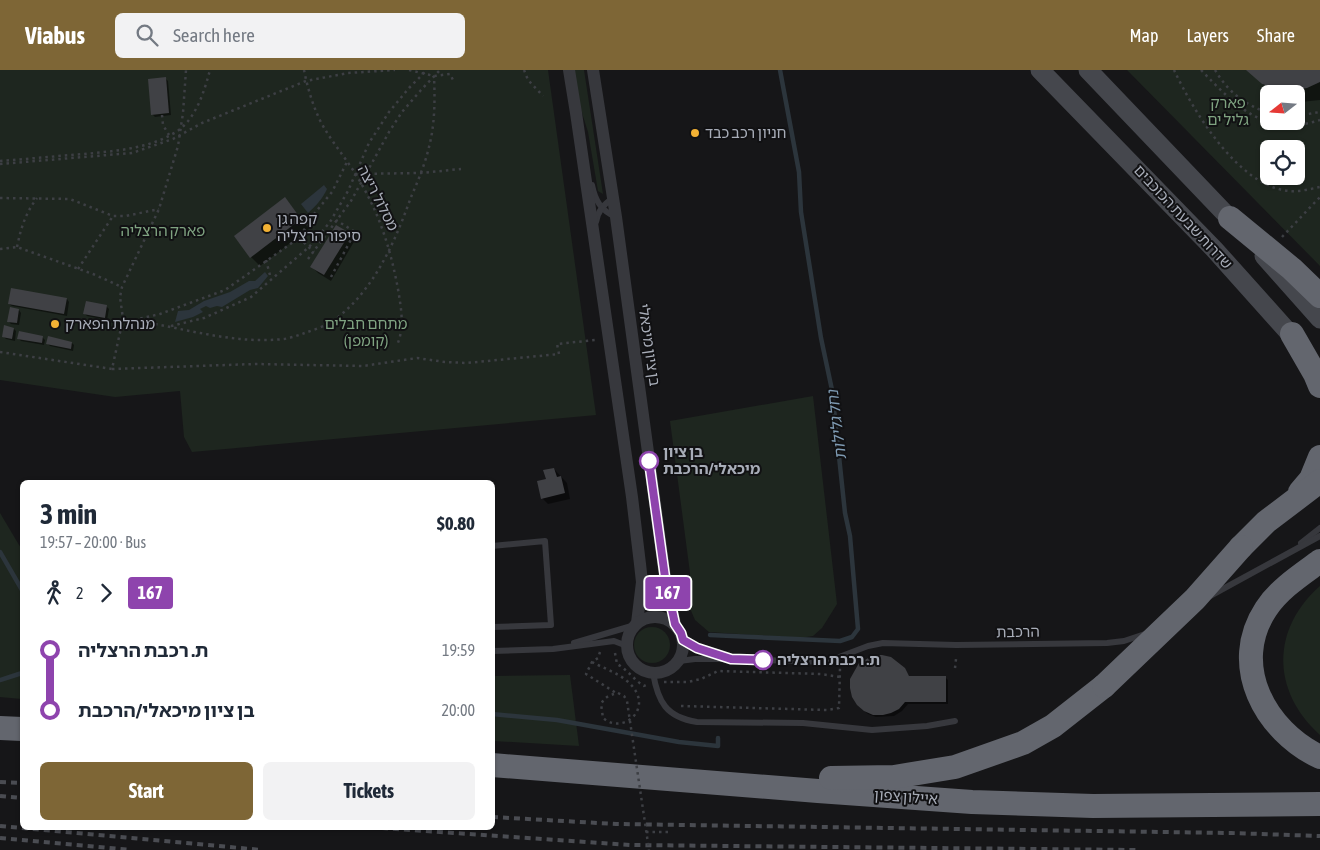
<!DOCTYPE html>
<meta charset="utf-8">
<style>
:root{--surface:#fff;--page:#f2f2f3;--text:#1f2937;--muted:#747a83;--accent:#7e6636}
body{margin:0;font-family:"Asap Condensed","Noto Sans Hebrew",sans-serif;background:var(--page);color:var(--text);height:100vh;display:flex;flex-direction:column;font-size:19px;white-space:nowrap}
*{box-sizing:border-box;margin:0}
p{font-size:16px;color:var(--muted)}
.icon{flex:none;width:28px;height:28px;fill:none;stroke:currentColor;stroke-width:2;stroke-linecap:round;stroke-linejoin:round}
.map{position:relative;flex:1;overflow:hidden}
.drawer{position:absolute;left:20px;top:410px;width:475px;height:350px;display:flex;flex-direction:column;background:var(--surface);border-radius:8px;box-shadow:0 1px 4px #0004}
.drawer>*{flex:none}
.badge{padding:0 10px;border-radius:4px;font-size:18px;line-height:32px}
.needle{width:32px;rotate:253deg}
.buttons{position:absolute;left:1260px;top:15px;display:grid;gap:10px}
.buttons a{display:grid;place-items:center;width:45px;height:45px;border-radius:8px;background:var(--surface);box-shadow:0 1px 4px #0004;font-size:25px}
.map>.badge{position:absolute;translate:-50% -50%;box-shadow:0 0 0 2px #fff}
.legs{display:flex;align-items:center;gap:8px;height:55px;padding:0 20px;font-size:16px}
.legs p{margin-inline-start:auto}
.head{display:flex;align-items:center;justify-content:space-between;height:85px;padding:0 20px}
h1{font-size:28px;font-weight:700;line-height:38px}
.button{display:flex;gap:10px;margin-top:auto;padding:10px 20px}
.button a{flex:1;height:58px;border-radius:8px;background:var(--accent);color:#fff;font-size:20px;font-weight:700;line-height:58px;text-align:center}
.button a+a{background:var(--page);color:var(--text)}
ul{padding:0 20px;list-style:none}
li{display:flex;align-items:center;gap:18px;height:60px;font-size:19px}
li i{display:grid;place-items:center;width:8px;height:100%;margin:0 6px;background:currentColor}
li i::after{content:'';width:12px;height:12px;margin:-6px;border:4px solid;border-radius:50%;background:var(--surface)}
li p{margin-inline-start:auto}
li:first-child i{background:linear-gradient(#0000 50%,currentColor 0)}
li:last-child i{background:linear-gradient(currentColor 50%,#0000 0)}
header{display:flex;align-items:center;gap:30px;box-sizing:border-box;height:70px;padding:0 25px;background:var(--accent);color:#fff}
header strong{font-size:24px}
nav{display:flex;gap:28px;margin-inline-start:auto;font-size:18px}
.search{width:350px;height:45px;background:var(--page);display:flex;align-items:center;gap:12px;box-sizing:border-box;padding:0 18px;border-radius:8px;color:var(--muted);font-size:19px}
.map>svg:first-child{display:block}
.green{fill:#1e261f;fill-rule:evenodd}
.water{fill:#2c353c}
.shadow{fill:#0007}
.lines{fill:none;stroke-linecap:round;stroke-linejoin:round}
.stream{stroke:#2c353c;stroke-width:4.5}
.building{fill:#404145}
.path{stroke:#3d3f44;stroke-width:2.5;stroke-dasharray:2.5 4;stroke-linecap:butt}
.service{stroke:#37383d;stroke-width:6}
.minor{stroke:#37383d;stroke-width:12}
.secondary{stroke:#45474d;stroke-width:19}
.motorway{stroke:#63666e;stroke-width:24}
.rail{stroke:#4a4c52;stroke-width:4;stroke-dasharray:6 5;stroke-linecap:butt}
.path-bridge{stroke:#3d3f44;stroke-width:2.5;stroke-dasharray:2.5 4;stroke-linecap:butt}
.motorway-bridge{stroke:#63666e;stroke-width:24}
.line-1-casing{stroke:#fff;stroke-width:11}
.line-1{stroke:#8e44ad;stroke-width:8}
.poi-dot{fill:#f2b134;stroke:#111113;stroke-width:2}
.stop-1-dot{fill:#fff;stroke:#8e44ad;stroke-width:2.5}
.labels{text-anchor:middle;stroke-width:4;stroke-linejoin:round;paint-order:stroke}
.park-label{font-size:15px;fill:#7fa381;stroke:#111113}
.poi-label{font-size:15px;fill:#a8adb8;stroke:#111113;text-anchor:start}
.street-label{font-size:15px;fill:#a8adb8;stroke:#111113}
.stop-label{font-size:15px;font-weight:bold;fill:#a8adb8;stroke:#111113;text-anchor:start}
.water-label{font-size:16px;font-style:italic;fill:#7f9bb3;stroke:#111113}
</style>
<header>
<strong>Viabus</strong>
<div class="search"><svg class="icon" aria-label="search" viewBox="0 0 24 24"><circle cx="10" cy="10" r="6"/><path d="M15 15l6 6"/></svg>Search here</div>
<nav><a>Map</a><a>Layers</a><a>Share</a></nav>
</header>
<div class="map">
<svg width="1320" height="780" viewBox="0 0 1320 780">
<rect width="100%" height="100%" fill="#161618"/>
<g class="green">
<path d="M0 0H548L596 345 192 382 184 367 180 321 115 327 0 310Z"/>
<path d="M574 0H584L603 124 598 121 588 62 578 30Z"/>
<path d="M1127 0H1320V196ZM1269 24H1296V51H1269ZM1269 79H1296V106H1269Z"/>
<path d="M813 326 837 534 822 558 813 566 800 568 709 562 695 550 689 536 690 503 670 351Z"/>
<path d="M0 443 22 480V629L0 627Z"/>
<path d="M1320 516V665C1271 621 1271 559 1320 516Z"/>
<circle cx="652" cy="575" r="18"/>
<path d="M570 605 579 676 493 671V606Z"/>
</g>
<g class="water">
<path d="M324 115 327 119C323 128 316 136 308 143L301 134Z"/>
<path d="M265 202 268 206 258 218 250 220 222 237 217 236 210 238 206 236 200 239 203 242 193 247 175 252 178 241 189 240 204 231 230 222 249 211H255Z"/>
</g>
<g class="shadow">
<path d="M1248 0H1320V30L1301 32 1296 31V24H1273Z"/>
<path d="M165 8 168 11 171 45 155 47 152 44Z"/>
<path d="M284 129 309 159 260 196 251 187Z"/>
<path d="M336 156 355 170 331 211 318 203 312 197Z"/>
<path d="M67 229 69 232 67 246 12 236 9 234Z"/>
<path d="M106 236 109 239 107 250 87 246 85 244Z"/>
<path d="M19 240 21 243 19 255 11 254 8 251Z"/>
<path d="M14 259 16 261 15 271 6 269 3 266Z"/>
<path d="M42 267 45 270 44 275 21 271 18 268Z"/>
<path d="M72 273 74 275 73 281 50 276 48 274Z"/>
<path d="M554 399 567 413 570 429 548 434 542 428 547 410Z"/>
<path d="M904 599 910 607H945L948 610V634H908L902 641 894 646 876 647 868 644 861 638Z"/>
</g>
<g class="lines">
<g class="stream">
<path d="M0 482 22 520"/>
<path d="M710 565 840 571 852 567 858 559 850 466 845 443 832 320 821 268 801 142 799 102 780 0"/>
<path d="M0 610 22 603"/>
<path d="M492 644 557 650 679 672 718 676V668"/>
</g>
</g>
<g class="building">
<path d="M1246 0H1320V12L1307 18 1297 20 1279 19 1262 14Z"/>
<path d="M166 7 169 43 151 45 148 9Z"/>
<path d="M285 127 301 149 250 188 234 166Z"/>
<path d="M336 155 350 163 324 205 310 197Z"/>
<path d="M11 218 67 228 64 244 8 234Z"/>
<path d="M86 231 107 235 105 248 83 244Z"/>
<path d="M10 237 19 239 17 253 7 252Z"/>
<path d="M4 255 14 258 12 269 2 267Z"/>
<path d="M19 261 43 266 42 273 17 269Z"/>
<path d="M48 266 72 272 71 279 46 274Z"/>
<path d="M554 398 557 407 561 406 565 423 541 429 537 411 546 409 543 400Z"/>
<path d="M874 585H882L891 587 905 598 909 606H946V632H905L899 639 891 643 883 645H873L864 641 857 635 852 627 850 618V609L859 593Z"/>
</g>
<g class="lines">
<g class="path">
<path d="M304 0C308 20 315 44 326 61 337 79 352 96 362 115 381 148 391 182 398 219 401 238 405 257 397 275"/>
<path d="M409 0 434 6 450 4 454 12"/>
<path d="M524 0 528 10 543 26"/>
<path d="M1174 0C1194 42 1238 116 1289 121 1299 122 1310 119 1320 117"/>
<path d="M1201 0C1236 36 1265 68 1320 50"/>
<path d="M1215 0C1228 22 1245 35 1269 43"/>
<path d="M162 45 163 55 169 65"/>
<path d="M1296 46 1320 42"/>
<path d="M0 91C28 89 56 86 84 84 115 81 148 79 176 62 196 49 204 22 210 0"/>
<path d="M0 94 132 83 173 69 202 53 306 11 348 3 395 0"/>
<path d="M355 104 421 103 461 99"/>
<path d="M0 128 70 129 113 146H126L159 139"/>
<path d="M1282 167 1320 127"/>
<path d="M299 168 314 182"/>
<path d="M17 177C21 158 25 144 37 128"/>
<path d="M0 179 17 177 93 204 122 217"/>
<path d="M308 189 351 131 389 62 402 42 421 20 440 0"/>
<path d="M266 190 271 209"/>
<path d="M78 199 113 146"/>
<path d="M331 207 355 162 336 150"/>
<path d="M123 249C176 255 229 275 284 269 290 268 296 266 302 264 313 260 327 256 337 248 375 218 395 172 411 127 418 111 425 94 429 77 435 54 435 30 434 6"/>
<path d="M134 250 160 244 225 220 299 168 314 144 332 122 347 92"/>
<path d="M171 256 204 248 251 227 309 177 330 152 348 121 369 73 389 42 409 18 427 0"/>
<path d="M0 282 112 299 123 249 120 227 122 217 159 139 178 76 183 43 186 0"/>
<path d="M112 299 255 294 363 296 417 288 445 292 467 293 559 284 557 274 595 270"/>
<path d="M600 582 598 588 592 592 586 604 616 623"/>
<path d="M615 583 617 594C628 600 634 610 644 616L646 615"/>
<path d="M592 592C603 598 618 603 627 611 657 636 624 666 603 648L601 634C605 627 609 625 618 623"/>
<path d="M955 598 956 589"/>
<path d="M664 612H688L701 609 718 601 821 604 840 607"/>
<path d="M681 636 827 640 839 638 840 598"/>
<path d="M646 762H670"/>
</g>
<g class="service">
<path d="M592 115C595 130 601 141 616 147"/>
<path d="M596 152C598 141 603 135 613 128"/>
<path d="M1301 473 1320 458"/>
<path d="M492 476 545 471 551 555 492 557"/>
<path d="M1210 526 1320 466"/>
<path d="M683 570 697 578 725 587"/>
<path d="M574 573 635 555"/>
<path d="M492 581 553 579 614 571 627 576"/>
<path d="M679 591 695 589H731L826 592 868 576 883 573 956 575 1107 573 1124 571 1145 564"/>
<path d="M653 603C658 632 666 647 697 652L803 653 872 660 927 656 955 651"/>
</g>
<g class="minor">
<path d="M569 0 576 43 632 427 640 494 642 512 637 553"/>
<path d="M593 0 616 147 665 507 675 554"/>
<circle cx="655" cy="575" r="28"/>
</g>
<g class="secondary">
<path d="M1040 0 1214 179 1300 275"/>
<path d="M1088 0 1239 158"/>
<path d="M1264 186 1320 249"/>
</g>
<g class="motorway">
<path d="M1230 148 1292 199 1320 226"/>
<path d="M1292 264 1315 304 1320 316"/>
<path d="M1300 422 1311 409 1320 387"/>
<path d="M1241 477 1266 452 1320 411"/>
<path d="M1320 491C1301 505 1279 519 1266 539 1229 595 1265 661 1320 687"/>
<path d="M0 658 22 659"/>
<path d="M492 695 818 721 972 732 1093 736 1320 734"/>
<path d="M831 708 894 707 955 697 1023 673 1053 656 1104 616"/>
</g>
<g class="rail">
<path d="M0 712 22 713"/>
<path d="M0 726 22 728"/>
<path d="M492 747 616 754 1231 763 1320 766"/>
<path d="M0 756 262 780"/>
<path d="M382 758 630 775 1137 780"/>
<path d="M0 768 131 780"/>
</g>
<path class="path-bridge" d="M618 623 624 626 627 631 649 780"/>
<path class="motorway-bridge" d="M1104 616 1195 529 1241 477"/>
</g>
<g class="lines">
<defs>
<path id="line-1" d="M649 391 665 507 675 554 681 563 683 570 697 578 731 589 763 590"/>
</defs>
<use href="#line-1" class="line-1-casing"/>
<use href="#line-1" class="line-1"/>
</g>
<g class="poi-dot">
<circle cx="695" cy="63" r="5"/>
<circle cx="267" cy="158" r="5"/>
<circle cx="55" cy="254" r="5"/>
</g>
<g class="stop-1-dot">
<circle cx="649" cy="391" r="9"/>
<circle cx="763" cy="590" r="9"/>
</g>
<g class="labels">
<g class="park-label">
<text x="1228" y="38">פארק<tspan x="1228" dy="17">גליל ים</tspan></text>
<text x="163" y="166">פארק הרצליה</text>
<text x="366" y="259">מתחם חבלים<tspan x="366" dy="17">(קומפן)</tspan></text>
</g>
<g class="poi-label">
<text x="705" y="68">חניון רכב כבד</text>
<text x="277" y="154">קפה גן<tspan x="277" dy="17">סיפור הרצליה</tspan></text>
<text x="65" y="259">מנהלת הפארק</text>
</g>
<g class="street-label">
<text transform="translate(378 128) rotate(63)" y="5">מסלול ריצה</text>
<text transform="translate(1183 147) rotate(47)" y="5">שדרות שבעת הכוכבים</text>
<text transform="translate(649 275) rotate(82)" y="5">בן ציון מיכאלי</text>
<text transform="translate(1018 562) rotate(-1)" y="5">הרכבת</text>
<text transform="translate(906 727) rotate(4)" y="5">איילון צפון</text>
</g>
<g class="stop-label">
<text x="663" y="387">בן ציון<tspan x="663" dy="17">מיכאלי/הרכבת</tspan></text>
<text x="777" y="595">ת. רכבת הרצליה</text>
</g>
<g class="water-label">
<text transform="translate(836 355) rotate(-97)" y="6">נחל גלילות</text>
</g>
</g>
</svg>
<div class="buttons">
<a><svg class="needle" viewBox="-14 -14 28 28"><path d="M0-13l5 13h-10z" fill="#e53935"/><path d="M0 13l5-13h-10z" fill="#747a83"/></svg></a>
<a><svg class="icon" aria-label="locate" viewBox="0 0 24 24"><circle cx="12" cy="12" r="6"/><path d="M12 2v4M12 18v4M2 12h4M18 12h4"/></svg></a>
</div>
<b class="badge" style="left:668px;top:523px;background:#8e44ad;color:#fff">167</b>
<section class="drawer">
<div class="head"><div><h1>3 min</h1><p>19:57 – 20:00 · Bus</p></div><b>$0.80</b></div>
<div class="legs"><svg class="icon" aria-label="walk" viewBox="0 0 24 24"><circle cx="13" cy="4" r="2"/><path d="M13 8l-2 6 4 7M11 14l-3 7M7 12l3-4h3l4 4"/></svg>2<svg class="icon" aria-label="forward" viewBox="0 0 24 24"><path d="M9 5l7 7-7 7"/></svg><b class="badge" style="background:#8e44ad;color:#fff">167</b></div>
<ul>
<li><i style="color:#8e44ad"></i><b>ת. רכבת הרצליה</b><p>19:59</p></li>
<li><i style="color:#8e44ad"></i><b>בן ציון מיכאלי/הרכבת</b><p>20:00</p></li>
</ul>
<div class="button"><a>Start</a><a>Tickets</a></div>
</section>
</div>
